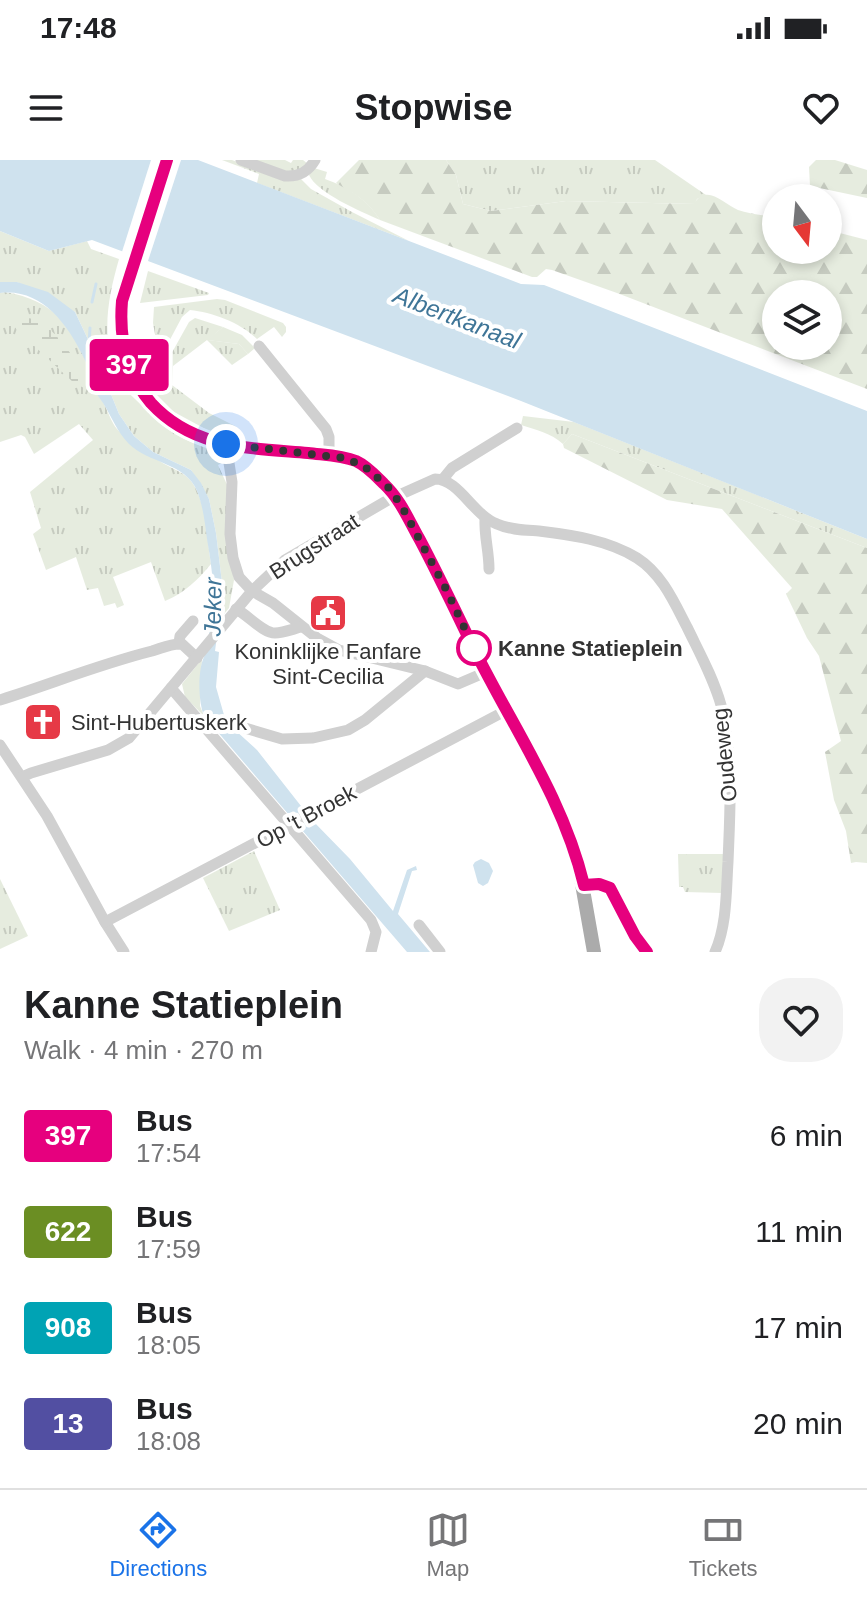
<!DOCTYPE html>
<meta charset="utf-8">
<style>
:root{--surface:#fff;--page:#f2f2f2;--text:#202124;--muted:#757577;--line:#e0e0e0;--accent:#1a73e8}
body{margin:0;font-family:Helvetica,sans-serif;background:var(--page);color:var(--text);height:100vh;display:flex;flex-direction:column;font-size:30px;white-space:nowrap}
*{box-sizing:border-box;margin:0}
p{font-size:26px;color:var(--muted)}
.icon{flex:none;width:44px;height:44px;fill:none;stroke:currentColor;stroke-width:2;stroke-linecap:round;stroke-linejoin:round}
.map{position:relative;height:792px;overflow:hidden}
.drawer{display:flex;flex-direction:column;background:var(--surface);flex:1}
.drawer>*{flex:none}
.badge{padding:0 16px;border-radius:6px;font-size:28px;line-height:52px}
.needle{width:52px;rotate:164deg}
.fabs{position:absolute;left:762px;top:24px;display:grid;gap:16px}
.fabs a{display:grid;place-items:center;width:80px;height:80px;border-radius:50%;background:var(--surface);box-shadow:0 4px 12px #0003;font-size:40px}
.you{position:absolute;width:40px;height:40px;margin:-20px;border:6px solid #fff;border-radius:50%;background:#1a73e8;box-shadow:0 0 0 12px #1a73e833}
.map>.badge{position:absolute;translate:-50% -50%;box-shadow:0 0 0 4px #fff}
.round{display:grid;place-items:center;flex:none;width:84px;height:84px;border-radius:32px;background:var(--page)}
.overview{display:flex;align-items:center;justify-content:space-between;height:136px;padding:0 24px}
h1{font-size:38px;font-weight:700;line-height:60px}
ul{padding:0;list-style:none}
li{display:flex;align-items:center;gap:24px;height:96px;padding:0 24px}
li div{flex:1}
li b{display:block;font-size:30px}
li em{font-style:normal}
li .badge{min-width:88px;font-weight:700;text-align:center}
.status{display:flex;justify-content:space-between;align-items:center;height:56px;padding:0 40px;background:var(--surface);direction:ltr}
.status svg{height:22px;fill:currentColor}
header{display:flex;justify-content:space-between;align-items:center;height:104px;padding:0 24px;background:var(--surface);font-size:36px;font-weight:700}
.tab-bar{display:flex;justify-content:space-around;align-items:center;height:112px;border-top:2px solid var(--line);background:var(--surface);font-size:22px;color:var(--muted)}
.tab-bar a{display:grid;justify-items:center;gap:4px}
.tab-bar .current{color:var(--accent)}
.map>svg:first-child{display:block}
.grass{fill:url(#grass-tufts)}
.forest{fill:url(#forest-firs);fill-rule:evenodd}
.wetland{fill:url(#wetland-marsh)}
.green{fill:#e6ecdf}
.water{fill:#cfe2ee}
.pier{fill:#fff}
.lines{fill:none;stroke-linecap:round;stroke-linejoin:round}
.stream{stroke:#cfe2ee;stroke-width:3}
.minor{stroke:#d0d0d0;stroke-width:11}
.major{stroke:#ababab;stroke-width:14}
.line-casing{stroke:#fff;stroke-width:18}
.line{stroke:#e6007e;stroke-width:12}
.walk{stroke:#333;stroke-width:8;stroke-dasharray:0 14.4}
.stop-dot{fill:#fff;stroke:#e6007e;stroke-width:4}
.labels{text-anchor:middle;stroke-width:8;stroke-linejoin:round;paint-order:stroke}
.street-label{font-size:22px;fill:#333;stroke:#fff}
.stop-label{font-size:22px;font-weight:bold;fill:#333;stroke:#fff;text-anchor:start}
.poi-label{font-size:22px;fill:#333;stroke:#fff}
.water-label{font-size:24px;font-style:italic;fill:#3f7597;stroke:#fff}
</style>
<div class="status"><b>17:48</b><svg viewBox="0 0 49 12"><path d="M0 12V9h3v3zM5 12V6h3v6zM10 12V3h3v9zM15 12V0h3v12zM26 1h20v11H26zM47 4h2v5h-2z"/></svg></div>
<header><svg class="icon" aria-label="menu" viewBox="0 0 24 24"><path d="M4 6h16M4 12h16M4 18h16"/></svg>Stopwise<svg class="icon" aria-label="heart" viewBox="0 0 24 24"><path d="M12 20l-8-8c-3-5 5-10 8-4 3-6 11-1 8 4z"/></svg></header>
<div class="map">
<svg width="867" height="792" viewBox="0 0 867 792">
<defs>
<pattern id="grass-tufts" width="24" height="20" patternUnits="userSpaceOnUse" patternTransform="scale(2)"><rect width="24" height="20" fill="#e6ecdf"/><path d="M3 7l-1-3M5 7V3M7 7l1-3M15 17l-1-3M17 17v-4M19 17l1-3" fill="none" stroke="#c6cbc0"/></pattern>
<pattern id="forest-firs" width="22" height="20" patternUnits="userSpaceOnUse" patternTransform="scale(2)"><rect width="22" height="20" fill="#e6ecdf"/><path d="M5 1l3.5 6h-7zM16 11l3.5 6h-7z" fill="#c6cbc0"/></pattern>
<pattern id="wetland-marsh" width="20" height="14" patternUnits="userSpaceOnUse" patternTransform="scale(2)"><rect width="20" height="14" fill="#e6ecdf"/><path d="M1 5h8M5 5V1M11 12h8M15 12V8" fill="none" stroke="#c6cbc0"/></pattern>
</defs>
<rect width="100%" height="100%" fill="#fff"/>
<g class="grass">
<path d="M222 0H232L283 19H301L311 29 352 52 409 81 257 23 259 14Z"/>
<path d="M252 0H285L291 3 293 0H303L308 4 303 9 286 12Z"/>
<path d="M446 0H655L706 35 697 39 695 44 566 41 491 51 463 44 456 15Z"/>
<path d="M314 8 327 12 325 19C348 27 367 39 380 60 360 51 317 33 309 15Z"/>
<path d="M0 71 49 91 87 81 91 89 119 99C107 141 99 184 122 224 127 233 137 240 143 247 163 270 187 283 216 290L224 302 218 305 229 329 228 386 234 420 229 448 219 460 223 431 216 373 209 339 191 310 153 292 134 276 119 254 94 192 75 152 17 122H0Z"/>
<path d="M148 111 209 133 208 135 140 143Z"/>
<path d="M5 132C56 141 70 165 90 210 93 216 92 221 94 227 95 233 100 237 103 242 108 251 111 262 117 269 126 279 150 295 161 302 174 310 188 313 195 327 207 349 207 380 211 404 199 419 183 434 165 441L151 402 113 417 124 445 117 448 115 443 104 446 98 428 87 430 76 397 46 410 33 374 41 368 30 332 93 280 79 264 34 294 25 277 21 275 0 282V133Z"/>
<path d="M217 139 225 140 283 163 286 167V172L282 177 274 167 257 179C241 163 212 152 190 150L182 157 165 189 158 191 153 163 154 147Z"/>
<path d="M195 158 223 167 208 180 239 184 248 194 232 205 207 180 173 206 172 225 209 253 235 266 237 278 211 272 174 252 154 232 146 205 170 196 189 162Z"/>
<path d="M523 256 574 262 867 379V388L572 274 563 284C551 273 536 270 521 265Z"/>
<path d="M254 691 280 750 229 771 203 718Z"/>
<path d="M678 694H724L722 733 685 732 683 727H679Z"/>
<path d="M0 719 28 776 0 789Z"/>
</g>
<g class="forest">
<path d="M359 0H446L456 15 463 44 491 51 566 41 694 44C707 23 723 44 738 50 749 54 764 55 776 58V90H828V70L867 80V229L617 133 552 110 546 109 537 117H532L380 60C367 40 356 35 336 23ZM828 134V186H776V134Z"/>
<path d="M816 0H835L867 10V38L810 26 809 7Z"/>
<path d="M572 274 867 388V703L856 702 851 703 846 671 834 640 825 592 841 581 819 496 807 478 786 434 792 428 722 349 667 340 564 288 563 284Z"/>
</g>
<path class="wetland" d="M21 157C50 157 70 194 86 215L93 218 94 230 86 229 74 223 16 169 15 163Z"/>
<g class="green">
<path d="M223 167 242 175 255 188 248 194 239 184 207 180Z"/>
<path d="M202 499 200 546 204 556 185 537 182 524Z"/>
</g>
<g class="water">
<path d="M0 0H198L521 124 544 125 867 251V379L521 241 92 80 49 91 0 71Z"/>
<path d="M0 122H17L48 132 75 152 94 192 119 254 134 276 153 292 191 310 201 323 209 339 216 373 223 431 215 491 219 492 216 527 224 555 235 570 257 590 312 660 350 699 393 751 407 710 416 706 417 710 412 711 398 754 430 792H407L204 556C198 541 197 507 206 493 209 473 213 453 213 433 213 414 210 397 207 379 205 363 203 346 197 331 186 303 148 303 129 284 117 272 112 257 103 243 100 238 95 233 94 228 92 224 93 220 92 216 90 208 85 201 82 194 66 162 40 128 0 133Z"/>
<path d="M481 699 489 703 493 711 488 723 483 726 478 723 473 705 475 702Z"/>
</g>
<path class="pier" d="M151 0H181L147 104 121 95Z"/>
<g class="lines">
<g class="stream">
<path d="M92 142 96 124"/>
<path d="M89 184 90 168"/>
</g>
<g class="minor">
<path d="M241 0 285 16C299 17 308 12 315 0"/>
<path d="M259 186 326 269 329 277V295"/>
<path d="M226 284 232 322 230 374 233 398 239 417 252 431 273 443 317 478 339 490 425 511 458 524 486 512"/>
<path d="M443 319 452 308 517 268"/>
<path d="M485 358C484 376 489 391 489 409"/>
<path d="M236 449C248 455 263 473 275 473 283 473 293 469 301 467"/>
<path d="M179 483 180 476 193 461"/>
<path d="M171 528 371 760 376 772 371 792"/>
<path d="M0 540C51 524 100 504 152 491 162 488 172 483 182 484L197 498"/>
<path d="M235 565 282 579 313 578 348 570 365 560 425 511"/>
<path d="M0 585 47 656 105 762 124 792"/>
<path d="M22 617 31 613 108 590 129 578 252 431 285 400 388 340 435 319C459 319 473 355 497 364 510 370 525 370 539 371 572 375 608 380 637 398 662 414 674 442 687 467 699 492 713 517 721 545 734 595 730 650 728 702 726 732 727 765 715 792"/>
<path d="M584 725 599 724 610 728 635 776 647 792"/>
<path d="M105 762 507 550"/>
<path d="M419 765 440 792"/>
</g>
<path class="major" d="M167 0 122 141 121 174 125 194 134 218 145 236 159 251 175 264 192 274 226 284 344 298 364 306 395 336 447 431 486 512 552 634 579 707 594 792"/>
</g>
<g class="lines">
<defs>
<path id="line" d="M167 0 122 141C119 178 126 214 151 243 193 289 250 288 308 293 324 295 341 295 356 301 367 306 376 316 384 324 401 340 409 361 420 380 439 416 456 452 474 489 513 568 563 638 584 725L599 724 610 728 635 776 647 792"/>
</defs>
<use href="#line" class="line-casing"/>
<use href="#line" class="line"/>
<path class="walk" d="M226 284 344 298 364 306 388 327 401 345 447 431 474 488"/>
</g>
<defs>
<symbol id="civic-square" viewBox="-11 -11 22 22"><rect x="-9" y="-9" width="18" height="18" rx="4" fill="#e63946" stroke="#fff"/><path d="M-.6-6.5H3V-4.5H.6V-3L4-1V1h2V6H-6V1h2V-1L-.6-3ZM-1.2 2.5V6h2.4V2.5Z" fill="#fff"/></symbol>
<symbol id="church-square" viewBox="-11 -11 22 22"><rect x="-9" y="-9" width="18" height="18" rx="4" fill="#e63946" stroke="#fff"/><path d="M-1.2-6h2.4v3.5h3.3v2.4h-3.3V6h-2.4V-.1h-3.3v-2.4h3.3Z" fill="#fff"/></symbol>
</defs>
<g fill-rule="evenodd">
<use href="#civic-square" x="306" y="431" width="44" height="44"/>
<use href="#church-square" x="21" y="540" width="44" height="44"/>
</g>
<circle class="stop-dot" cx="474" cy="488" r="16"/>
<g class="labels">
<g class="street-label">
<text transform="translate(314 386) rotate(-33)" y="8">Brugstraat</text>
<text transform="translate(724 595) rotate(-96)" y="8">Oudeweg</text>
<text transform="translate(306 656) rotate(-28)" y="8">Op 't Broek</text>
</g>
<g class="stop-label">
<text x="498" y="496">Kanne Statieplein</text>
</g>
<g class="poi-label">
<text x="328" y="499">Koninklijke Fanfare<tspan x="328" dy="25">Sint-Cecilia</tspan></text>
<text x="71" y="570" text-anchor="start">Sint-Hubertuskerk</text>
</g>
<g class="water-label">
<text transform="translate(457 158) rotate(21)" y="8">Albertkanaal</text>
<text transform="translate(213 447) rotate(-89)" y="8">Jeker</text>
</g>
</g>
</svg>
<div class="fabs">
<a><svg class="needle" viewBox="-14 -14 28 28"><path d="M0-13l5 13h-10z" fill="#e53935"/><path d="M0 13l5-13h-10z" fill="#757577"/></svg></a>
<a><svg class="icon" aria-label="layers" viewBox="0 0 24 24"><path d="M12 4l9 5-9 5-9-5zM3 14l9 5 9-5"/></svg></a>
</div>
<div class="you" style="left:226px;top:284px"></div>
<b class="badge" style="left:129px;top:205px;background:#e6007e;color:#fff">397</b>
</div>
<section class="drawer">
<div class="overview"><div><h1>Kanne Statieplein</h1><p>Walk · 4 min · 270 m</p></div><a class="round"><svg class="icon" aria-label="heart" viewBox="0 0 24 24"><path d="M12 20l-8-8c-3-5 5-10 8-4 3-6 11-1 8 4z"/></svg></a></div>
<ul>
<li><span class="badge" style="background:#e6007e;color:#fff">397</span><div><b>Bus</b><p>17:54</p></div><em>6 min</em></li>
<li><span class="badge" style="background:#6b8e23;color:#fff">622</span><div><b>Bus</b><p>17:59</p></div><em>11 min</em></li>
<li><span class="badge" style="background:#00a3b4;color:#fff">908</span><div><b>Bus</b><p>18:05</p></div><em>17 min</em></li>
<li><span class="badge" style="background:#524fa2;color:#fff">13</span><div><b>Bus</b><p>18:08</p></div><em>20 min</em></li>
</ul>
</section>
<nav class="tab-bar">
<a class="current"><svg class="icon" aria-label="directions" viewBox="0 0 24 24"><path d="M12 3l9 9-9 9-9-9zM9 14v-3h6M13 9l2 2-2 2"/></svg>Directions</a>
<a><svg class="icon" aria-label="map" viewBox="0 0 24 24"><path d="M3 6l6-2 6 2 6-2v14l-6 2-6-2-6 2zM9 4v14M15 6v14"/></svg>Map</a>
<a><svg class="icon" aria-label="tickets" viewBox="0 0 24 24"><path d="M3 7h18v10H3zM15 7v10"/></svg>Tickets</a>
</nav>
